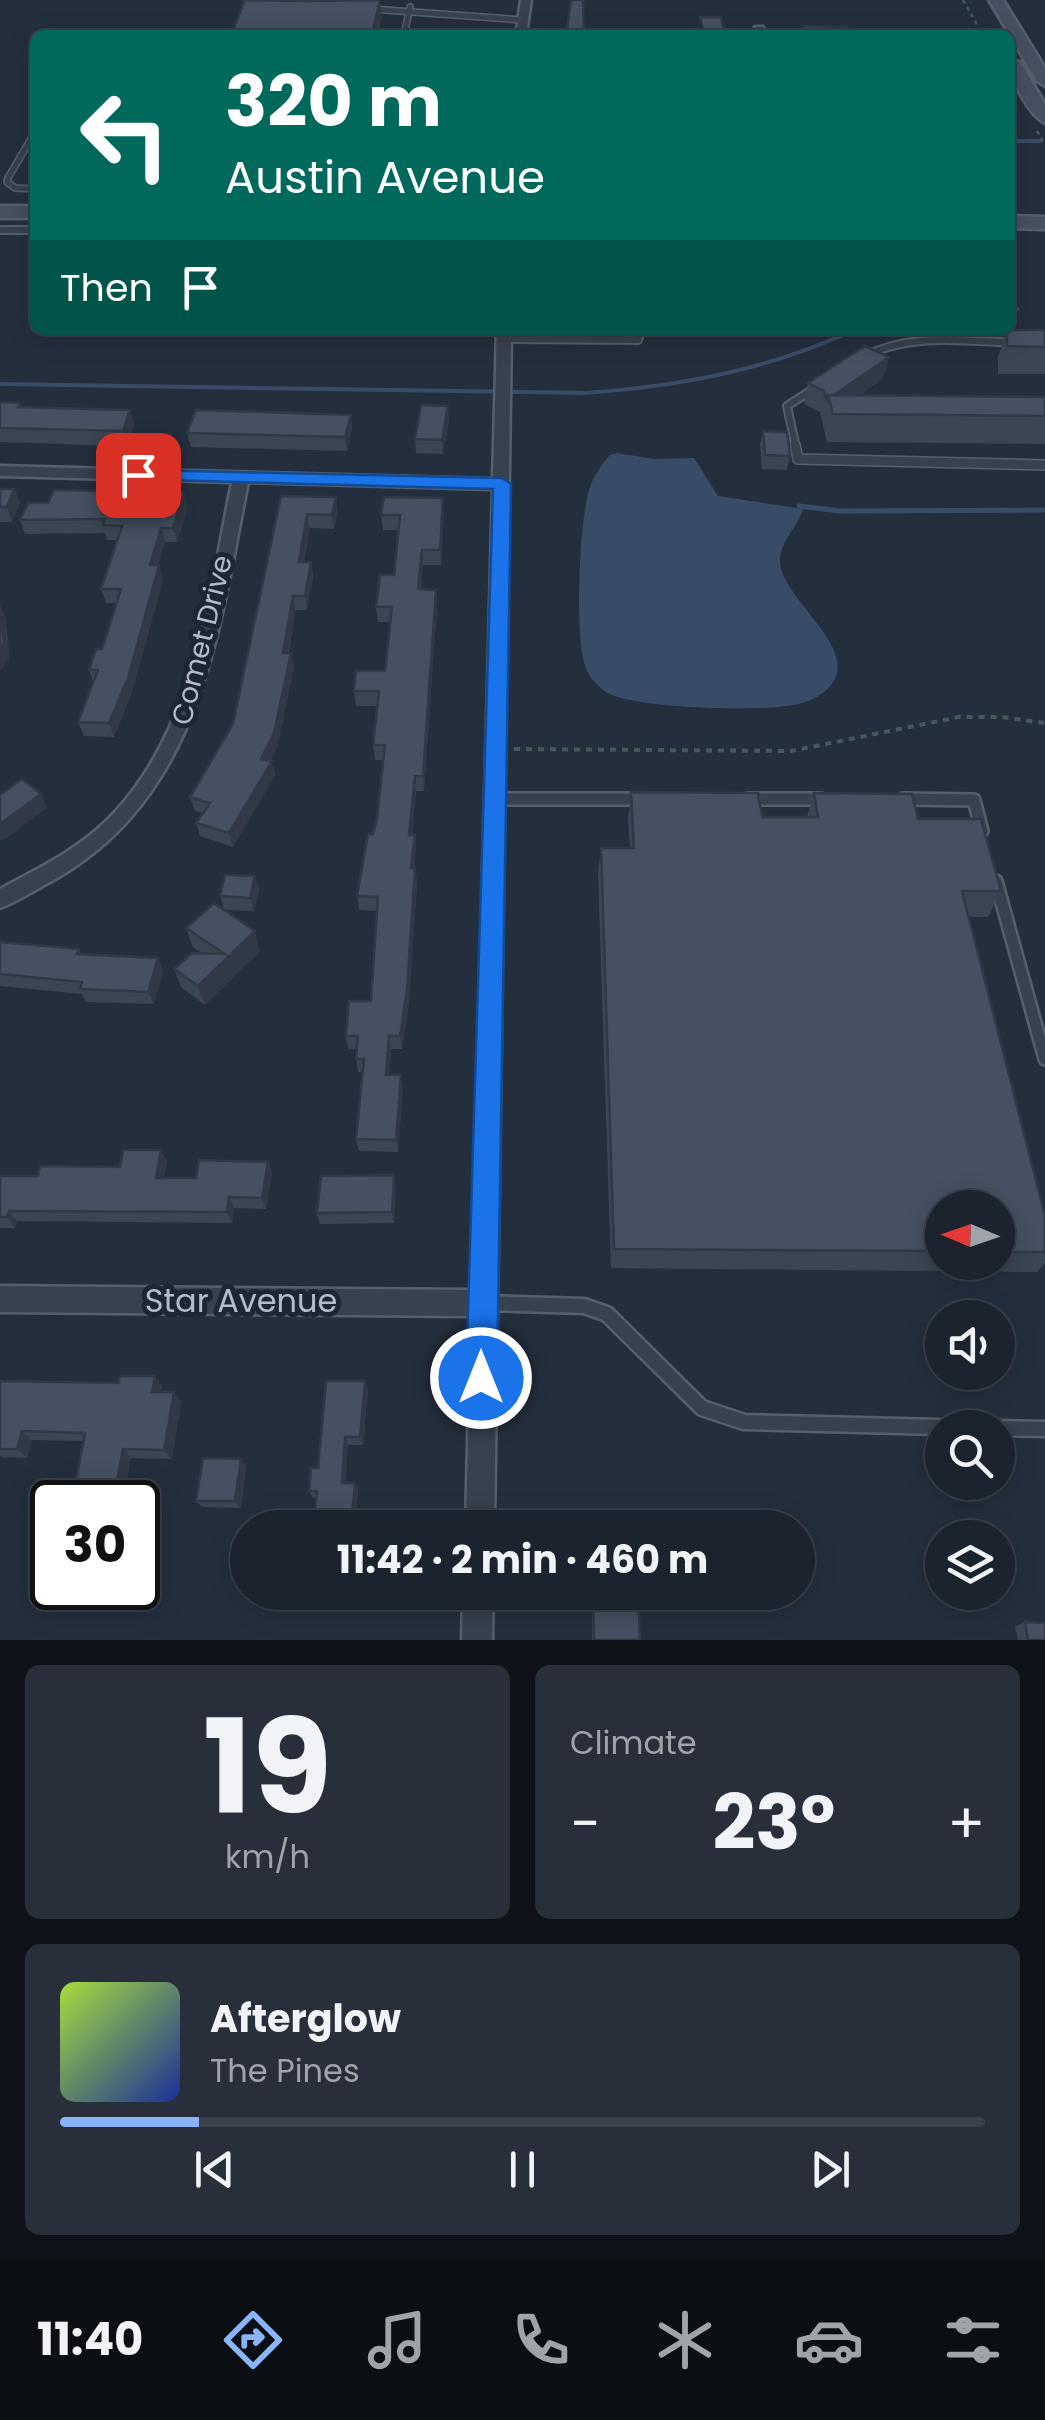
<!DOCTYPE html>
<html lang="en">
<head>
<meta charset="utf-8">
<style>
  body { margin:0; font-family:Poppins,sans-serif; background:#282f3a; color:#f1f3f6; height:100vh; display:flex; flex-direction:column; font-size:38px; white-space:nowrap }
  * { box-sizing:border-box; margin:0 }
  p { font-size:32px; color:#a0a4aa }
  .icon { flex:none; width:55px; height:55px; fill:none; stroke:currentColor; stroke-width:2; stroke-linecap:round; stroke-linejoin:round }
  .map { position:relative; height:1640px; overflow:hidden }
  .drawer { display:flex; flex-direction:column; gap:25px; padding:25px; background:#0f1319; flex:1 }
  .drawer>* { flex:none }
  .top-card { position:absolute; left:30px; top:30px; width:985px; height:305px; border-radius:15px; box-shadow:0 5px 25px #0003,0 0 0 2px #39404a; background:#00695c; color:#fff; overflow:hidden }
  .needle { width:65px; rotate:272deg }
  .fabs { position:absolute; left:925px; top:1190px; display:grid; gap:20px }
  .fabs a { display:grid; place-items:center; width:90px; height:90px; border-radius:50%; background:#1b232e; box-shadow:0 5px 25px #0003,0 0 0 2px #39404a; font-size:50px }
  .speed { position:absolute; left:30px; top:1480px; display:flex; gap:20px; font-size:50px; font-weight:700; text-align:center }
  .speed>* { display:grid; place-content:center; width:130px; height:130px; border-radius:50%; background:#1b232e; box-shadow:0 5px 25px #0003,0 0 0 2px #39404a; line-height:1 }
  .speed .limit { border:5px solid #111; border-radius:15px; background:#fff; color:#111 }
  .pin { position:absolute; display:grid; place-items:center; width:85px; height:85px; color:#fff; margin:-42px; border-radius:20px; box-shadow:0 5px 15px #0006 }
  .me { position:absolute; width:110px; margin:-55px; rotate:0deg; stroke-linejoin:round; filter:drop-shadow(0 0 8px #0008) }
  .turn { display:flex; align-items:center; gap:35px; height:210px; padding:0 30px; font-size:45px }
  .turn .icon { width:130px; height:130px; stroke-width:2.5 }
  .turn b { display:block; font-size:70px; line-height:85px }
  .then { display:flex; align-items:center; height:95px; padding:0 30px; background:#0003; gap:20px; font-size:38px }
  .big { font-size:75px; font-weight:700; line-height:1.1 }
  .drawer .widget { flex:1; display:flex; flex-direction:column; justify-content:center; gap:15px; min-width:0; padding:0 35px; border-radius:15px; background:#282f3a }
  .drawer .dial { align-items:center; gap:0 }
  .dial b { font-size:130px; line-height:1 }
  .song { display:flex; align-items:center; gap:30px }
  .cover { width:120px; height:120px; border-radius:15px; background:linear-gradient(135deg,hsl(80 70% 55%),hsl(230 70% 35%)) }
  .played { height:10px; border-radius:5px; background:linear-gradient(90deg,#8ab4f8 15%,#39404a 15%) }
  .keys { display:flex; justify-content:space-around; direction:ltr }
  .heat { display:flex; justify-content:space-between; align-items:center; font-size:55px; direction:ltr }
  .drawer .tiles { flex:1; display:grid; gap:25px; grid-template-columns:1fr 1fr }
  .widget:last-child { grid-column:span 2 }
  .trip { position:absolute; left:230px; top:1510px; width:585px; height:100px; border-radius:50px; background:#1b232e; box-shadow:0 5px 25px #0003,0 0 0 2px #39404a; font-weight:700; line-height:100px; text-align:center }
  .tabs { display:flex; height:160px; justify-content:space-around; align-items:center; background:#0b0e12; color:#a0a4aa }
  .tabs .icon { width:70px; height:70px }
  .tabs .active { color:#8ab4f8 }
  .tabs b { font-size:45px; color:#f1f3f6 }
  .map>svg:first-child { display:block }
  .water { fill:#394c67 }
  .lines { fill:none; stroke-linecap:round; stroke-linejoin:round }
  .stream-far1 { stroke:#394c67; stroke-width:4 }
  .stream { stroke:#394c67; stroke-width:5 }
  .service-far4-casing { stroke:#565f6c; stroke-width:8 }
  .service-far3-casing { stroke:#565f6c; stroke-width:10 }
  .service-far2-casing { stroke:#565f6c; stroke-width:12 }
  .service-far1-casing { stroke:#565f6c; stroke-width:16 }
  .service-casing { stroke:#565f6c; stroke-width:19 }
  .minor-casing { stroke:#565f6c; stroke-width:5 }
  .secondary-casing { stroke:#565f6c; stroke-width:5 }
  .path-far1 { stroke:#44595c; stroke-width:2.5; stroke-dasharray:4 4; stroke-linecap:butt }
  .path { stroke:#44595c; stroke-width:4; stroke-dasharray:6 6; stroke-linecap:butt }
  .service-far4 { stroke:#38414e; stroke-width:5 }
  .service-far3 { stroke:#38414e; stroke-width:6 }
  .service-far2 { stroke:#38414e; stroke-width:9 }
  .service-far1 { stroke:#38414e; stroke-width:11 }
  .service { stroke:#38414e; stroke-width:14 }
  .minor { fill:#38414e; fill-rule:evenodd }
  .secondary { fill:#465061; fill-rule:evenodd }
  .wall { fill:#3b4654; fill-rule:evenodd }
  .shaded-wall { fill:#303945 }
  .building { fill:#455162; stroke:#303945; stroke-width:2.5 }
  .route { fill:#1a73e8; stroke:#114b97; stroke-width:2.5 }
  .labels { text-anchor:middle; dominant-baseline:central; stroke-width:10; stroke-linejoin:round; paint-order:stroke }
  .street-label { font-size:28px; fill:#b4bcc9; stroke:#1d2633 }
  .near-street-label { font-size:32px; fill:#b4bcc9; stroke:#1d2633 }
</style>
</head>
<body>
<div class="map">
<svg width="1045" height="1640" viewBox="0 0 1045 1640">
  <rect width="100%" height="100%" fill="#242f3e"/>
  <path class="water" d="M617,453L654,459L694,458L718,496L803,509C798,527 779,542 780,563C783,599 857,647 833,682C827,692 813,700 802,703C770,713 633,709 606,692C596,686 586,673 584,662C575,629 579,520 590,487C594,475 602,464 610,455Z"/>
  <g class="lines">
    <path class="stream-far1" d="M1010,141H1040
      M1010,303L1017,309L1010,313
      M0,384L586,393C680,386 768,370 854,330"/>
    <path class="stream" d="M799,506L840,511L1045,510"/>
    <defs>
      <path id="service-far4" d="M363,0L362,6L371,9L523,20
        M404,35L410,7
        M8,178L35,132
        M8,178L7,182L15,188L35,189"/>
      <path id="service-far3" d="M0,230H35
        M504,339L638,340L642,330
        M863,357C912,332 964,341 1017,343
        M796,448L787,406L815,388"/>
      <path id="service-far2" d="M795,445L798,459L1045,465"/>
      <path id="service-far1" d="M495,799H641
        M748,799H821
        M903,799L974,800L982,831
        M996,881L1045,1059"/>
      <path id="service" d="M487,1303L584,1306L607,1314L702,1408L744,1422L978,1428
        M998,1428L1045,1429"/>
      <path id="minor" d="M521,0H531L526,35H516Z
        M755,27H763L766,35H756Z
        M497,330H511L494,1528H466L471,1316L0,1312V1286L472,1290L493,489L248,482C217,640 200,805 41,887C28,894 14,903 0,908V889C41,867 83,847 115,812C196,724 209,594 232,482L0,476V466L493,479Z
        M463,1592H493L492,1640H462Z"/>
      <path id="secondary" d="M989,0H1003L1045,68V86L1037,81Z
        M1010,61L1020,62L1045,104V123C1029,115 1010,80 1010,61Z
        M0,206H35V218H0Z
        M1010,216L1045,217V229L1010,228Z"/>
    </defs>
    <use href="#service-far4" class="service-far4-casing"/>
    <use href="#service-far3" class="service-far3-casing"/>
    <use href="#service-far2" class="service-far2-casing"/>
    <use href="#service-far1" class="service-far1-casing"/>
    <use href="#service" class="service-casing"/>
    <use href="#minor" class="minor-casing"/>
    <use href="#secondary" class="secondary-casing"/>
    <path class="path-far1" d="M963,0L983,35
      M1037,131L1045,145"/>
    <path class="path" d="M514,749L791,751L959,717H1002L1045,723"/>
    <use href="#service-far4" class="service-far4"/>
    <use href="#service-far3" class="service-far3"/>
    <use href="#service-far2" class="service-far2"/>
    <use href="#service-far1" class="service-far1"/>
    <use href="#service" class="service"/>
    <use href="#minor" class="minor"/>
    <use href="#secondary" class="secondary"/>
  </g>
  <path class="wall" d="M382,16L378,35H233V30Z
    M1007,330H1045V374H998V357Z
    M889,357L883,378L859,396L1045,397V444L827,442L820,412L804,404L808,383Z
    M0,402L20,403L22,407L130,410L134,424L127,446L0,442Z
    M448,406L449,420L443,454L416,453L415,439Z
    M351,415L352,429L347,451L191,447L187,433Z
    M763,431L790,456L787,470L762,469L760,445Z
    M0,489H14L20,503L12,522H0Z
    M109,491L111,499L188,507L177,542H165L158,565L163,580L132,692L114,737L84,736L78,722L93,682L89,670L102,649L116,603H106L101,589L117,540H107L105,533L25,534L20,520L48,503Z
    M281,496L338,512L334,529L310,528L304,562H311L313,577L307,610H295L289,653H291L294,667L277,747L270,761H272L275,775L233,847L200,836L196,823L202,813L195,811L190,797L233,724Z
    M444,513L441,565H423L421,589L436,590L437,605L424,791H416L412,835L416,849L414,868L417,882L409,1002L402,1049H391L389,1075L403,1088L398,1152L359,1151L356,1139L363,1072H358L356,1059L357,1049H348L346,1036L371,1001L377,911L359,910L357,896L377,818L383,760H375L373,745L377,706H356L354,691L385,671L390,622H378L376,607L394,575L399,530H383L381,515Z
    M631,792L762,817H807L814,793L918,819L1001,891L988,917H969L1045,1216V1263L1037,1272L611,1268L598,874L601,848H630L628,819ZM942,1208H998V1262H942Z
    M255,876L259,890L254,911L224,910L220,896Z
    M186,928L260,951L205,1005L182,988L174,969L202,953L193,947Z
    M0,942L79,949L81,954L158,958L163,971L154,1004L86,1002L82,994L0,986Z
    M167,1161L164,1178H196L268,1162L272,1173L266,1209L234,1208L232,1223L17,1221L15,1228H0V1176H38Z
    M396,1186L394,1223L320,1224L317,1213Z
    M155,1376L162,1386L161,1392L181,1401L172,1459L131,1458L123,1502H72L84,1441L32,1440L27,1458L2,1457L0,1456V1381L118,1383Z
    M368,1390L363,1445H348L345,1483H355L358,1490L355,1528H313L316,1498H313L309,1491L318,1468Z
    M246,1466L241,1508L202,1507L196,1501Z
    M592,1592L640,1640H592Z
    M1025,1622L1045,1640H1018L1015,1627Z"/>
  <path class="shaded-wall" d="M380,0L382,16L378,35H372Z
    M889,357L883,378L833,414L829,399Z
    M448,406L449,420L443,454L442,440Z
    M130,410L134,424L127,446L123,431Z
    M351,415L352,429L347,451L345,437Z
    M14,489L20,503L12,522L7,507Z
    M184,492L188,507L177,542L173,528Z
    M336,497L338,512L334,529L332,515Z
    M443,498L444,513L441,565L440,550Z
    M307,514L310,528L301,576L299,562Z
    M161,528L165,542L154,580L150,565Z
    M422,550L423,565L420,604L418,589Z
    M311,562L313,577L307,610L305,596Z
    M159,565L163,580L132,692L114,737L109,723Z
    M436,590L437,605L424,791L423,776Z
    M293,596L295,610L286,667L283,653Z
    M0,605L6,618L10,658L0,671Z
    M291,653L294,667L277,747L264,773L261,759Z
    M272,761L275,775L233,847L229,833Z
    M415,776L416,791L411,849L409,835Z
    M41,794L47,808L7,838L0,841V824Z
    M415,835L416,849L413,882L411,868Z
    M415,868L417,882L409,1002L402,1049L400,1036Z
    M255,876L259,890L254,911L250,898Z
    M255,931L260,951L205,1005L198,986Z
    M158,958L163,971L154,1004L148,992Z
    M389,1036L391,1049L388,1088L386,1075Z
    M401,1075L403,1088L398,1152L396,1140Z
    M161,1150L167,1161L162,1189L156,1178Z
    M268,1162L272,1173L266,1209L262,1198Z
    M394,1175L396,1186L394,1223L392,1212Z
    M229,1197L234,1208L232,1223L227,1212Z
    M9,1211L17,1221L15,1228L7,1217Z
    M155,1376L162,1386L159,1401L152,1392Z
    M365,1381L368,1390L363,1445L360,1437Z
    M174,1392L181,1401L172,1459L164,1450Z
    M22,1431L32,1440L27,1458L17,1449Z
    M345,1437L348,1445L345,1490L342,1483Z
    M123,1449L131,1458L123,1502H113Z
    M241,1459L246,1466L241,1508L235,1501Z
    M355,1483L358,1490L355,1528H351Z"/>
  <path class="building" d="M245,0L305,1L380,0L372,35H281L282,32L233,30Z
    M571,0H583L584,30H592V35H566Z
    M700,17H721L725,35H682L703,30Z
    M803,26L847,27L850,35H806Z
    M1007,330H1045V347L1007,346Z
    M865,346L889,357L834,395H828L827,401L824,391L808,383Z
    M828,395L1045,397V416L833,414Z
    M0,402L20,403L18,407L130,410L123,431L0,428Z
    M421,405L448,406L442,440L415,439Z
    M196,410L351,415L345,437L187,433Z
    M763,431L787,432L790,456L765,455Z
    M0,489H14L7,507H0Z
    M54,490L109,491L105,499L154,500L157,492H184L173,528H161L150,565H159L128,678L109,723L78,722L98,670H89L96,649H102L121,589H101L122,526L103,525L105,519L20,520L28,503H48Z
    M281,496L336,497L332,515L307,514L299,562H311L305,596H293L283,653H291L274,733L261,759L272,761L229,833L196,823L210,803L190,797L233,724Z
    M384,497L443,498L440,550H422L418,589L436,590L423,776H415L409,835H415L411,868H415L407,989L400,1036H389L386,1075H401L396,1140L356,1139L364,1059H356L358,1036H346L349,1001H371L378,897L357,896L368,834H373L377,818L385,745H373L379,691H354L356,671H385L392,607H376L380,575H394L400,515H381Z
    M0,608L4,643L0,649Z
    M22,779L41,794L0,824V795Z
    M631,792L758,793L762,817H818L814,793L912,794L918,819H981L1001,891H962L1045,1216V1252H998V1208H942V1251L614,1249L601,848H634Z
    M225,875L255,876L250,898L220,896Z
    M214,903L255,931L198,986L174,969L192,953L225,954L186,928Z
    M0,942L79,949L77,954L158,958L148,992L80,989L82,982L0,974Z
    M123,1150H161L156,1178H196L199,1160L268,1162L262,1198L229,1197L227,1212L9,1211L7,1217H0V1176H38L40,1166L120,1167Z
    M394,1175L392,1212L317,1213L321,1176Z
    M120,1376H155L152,1392H174L164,1450L123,1449L113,1502H72L85,1433L22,1431L17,1449H0V1381L118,1383Z
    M326,1381H365L360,1437H345L342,1483H355L351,1528H313L317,1491H309L311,1468H318Z
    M203,1458L241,1459L235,1501H196Z
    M593,1592H638L640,1640H594Z
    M1025,1622L1045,1623V1640H1028Z"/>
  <path class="route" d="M138,470L502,478L511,484L497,1378L492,1389L481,1393L470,1389L466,1378L493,489L131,479L129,475Z"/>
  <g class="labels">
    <g class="street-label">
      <text transform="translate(202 640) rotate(-76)">Comet Drive</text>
    </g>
    <g class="near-street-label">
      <text x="241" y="1300">Star Avenue</text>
    </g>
  </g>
</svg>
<div class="fabs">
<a><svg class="needle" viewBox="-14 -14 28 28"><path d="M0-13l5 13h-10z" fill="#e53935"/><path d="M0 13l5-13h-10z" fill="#a0a4aa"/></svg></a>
<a><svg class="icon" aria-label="sound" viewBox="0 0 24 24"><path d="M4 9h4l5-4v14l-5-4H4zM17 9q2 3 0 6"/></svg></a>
<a><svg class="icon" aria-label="search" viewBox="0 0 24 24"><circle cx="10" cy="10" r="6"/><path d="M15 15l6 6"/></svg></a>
<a><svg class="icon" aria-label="layers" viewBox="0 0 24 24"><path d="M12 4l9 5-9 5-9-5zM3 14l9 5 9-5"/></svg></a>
</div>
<div class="speed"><div class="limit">30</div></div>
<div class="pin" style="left:138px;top:475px;background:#d93025"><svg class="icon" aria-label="arrive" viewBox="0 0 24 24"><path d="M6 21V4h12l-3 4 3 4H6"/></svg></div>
<svg class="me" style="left:481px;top:1378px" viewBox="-20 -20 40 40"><circle r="17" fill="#1a73e8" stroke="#fff" stroke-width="3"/><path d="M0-11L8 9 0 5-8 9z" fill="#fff"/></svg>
<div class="trip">11:42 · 2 min · 460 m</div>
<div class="top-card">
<div class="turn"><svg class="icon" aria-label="left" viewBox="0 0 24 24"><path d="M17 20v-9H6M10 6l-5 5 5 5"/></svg><div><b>320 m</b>Austin Avenue</div></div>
<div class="then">Then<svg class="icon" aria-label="arrive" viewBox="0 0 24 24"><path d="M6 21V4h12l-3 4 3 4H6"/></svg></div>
</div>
</div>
<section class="drawer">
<div class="tiles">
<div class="widget dial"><b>19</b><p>km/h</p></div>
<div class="widget"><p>Climate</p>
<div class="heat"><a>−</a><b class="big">23°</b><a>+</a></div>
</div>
<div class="widget">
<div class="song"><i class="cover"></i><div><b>Afterglow</b><p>The Pines</p></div></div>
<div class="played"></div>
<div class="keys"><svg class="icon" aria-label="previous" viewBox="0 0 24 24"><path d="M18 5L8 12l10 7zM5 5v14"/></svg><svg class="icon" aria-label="pause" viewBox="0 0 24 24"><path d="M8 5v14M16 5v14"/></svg><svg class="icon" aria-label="next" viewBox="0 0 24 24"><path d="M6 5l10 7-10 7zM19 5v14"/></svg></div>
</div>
</div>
</section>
<nav class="tabs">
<b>11:40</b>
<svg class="icon active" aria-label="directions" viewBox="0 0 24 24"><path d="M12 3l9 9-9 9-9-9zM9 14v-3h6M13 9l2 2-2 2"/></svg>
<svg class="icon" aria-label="music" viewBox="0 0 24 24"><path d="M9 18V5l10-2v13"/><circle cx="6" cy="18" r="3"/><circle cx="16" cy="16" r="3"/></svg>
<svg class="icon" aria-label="phone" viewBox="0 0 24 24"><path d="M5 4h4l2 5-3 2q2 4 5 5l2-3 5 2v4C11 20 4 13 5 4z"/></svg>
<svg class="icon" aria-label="climate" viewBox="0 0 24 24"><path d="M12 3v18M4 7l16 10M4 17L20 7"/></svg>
<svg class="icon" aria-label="car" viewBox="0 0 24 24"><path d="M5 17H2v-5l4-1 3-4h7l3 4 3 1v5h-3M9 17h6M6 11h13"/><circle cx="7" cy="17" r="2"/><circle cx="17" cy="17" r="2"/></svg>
<svg class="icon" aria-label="filters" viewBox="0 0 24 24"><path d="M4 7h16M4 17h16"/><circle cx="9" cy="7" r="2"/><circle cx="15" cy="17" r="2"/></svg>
</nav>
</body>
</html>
